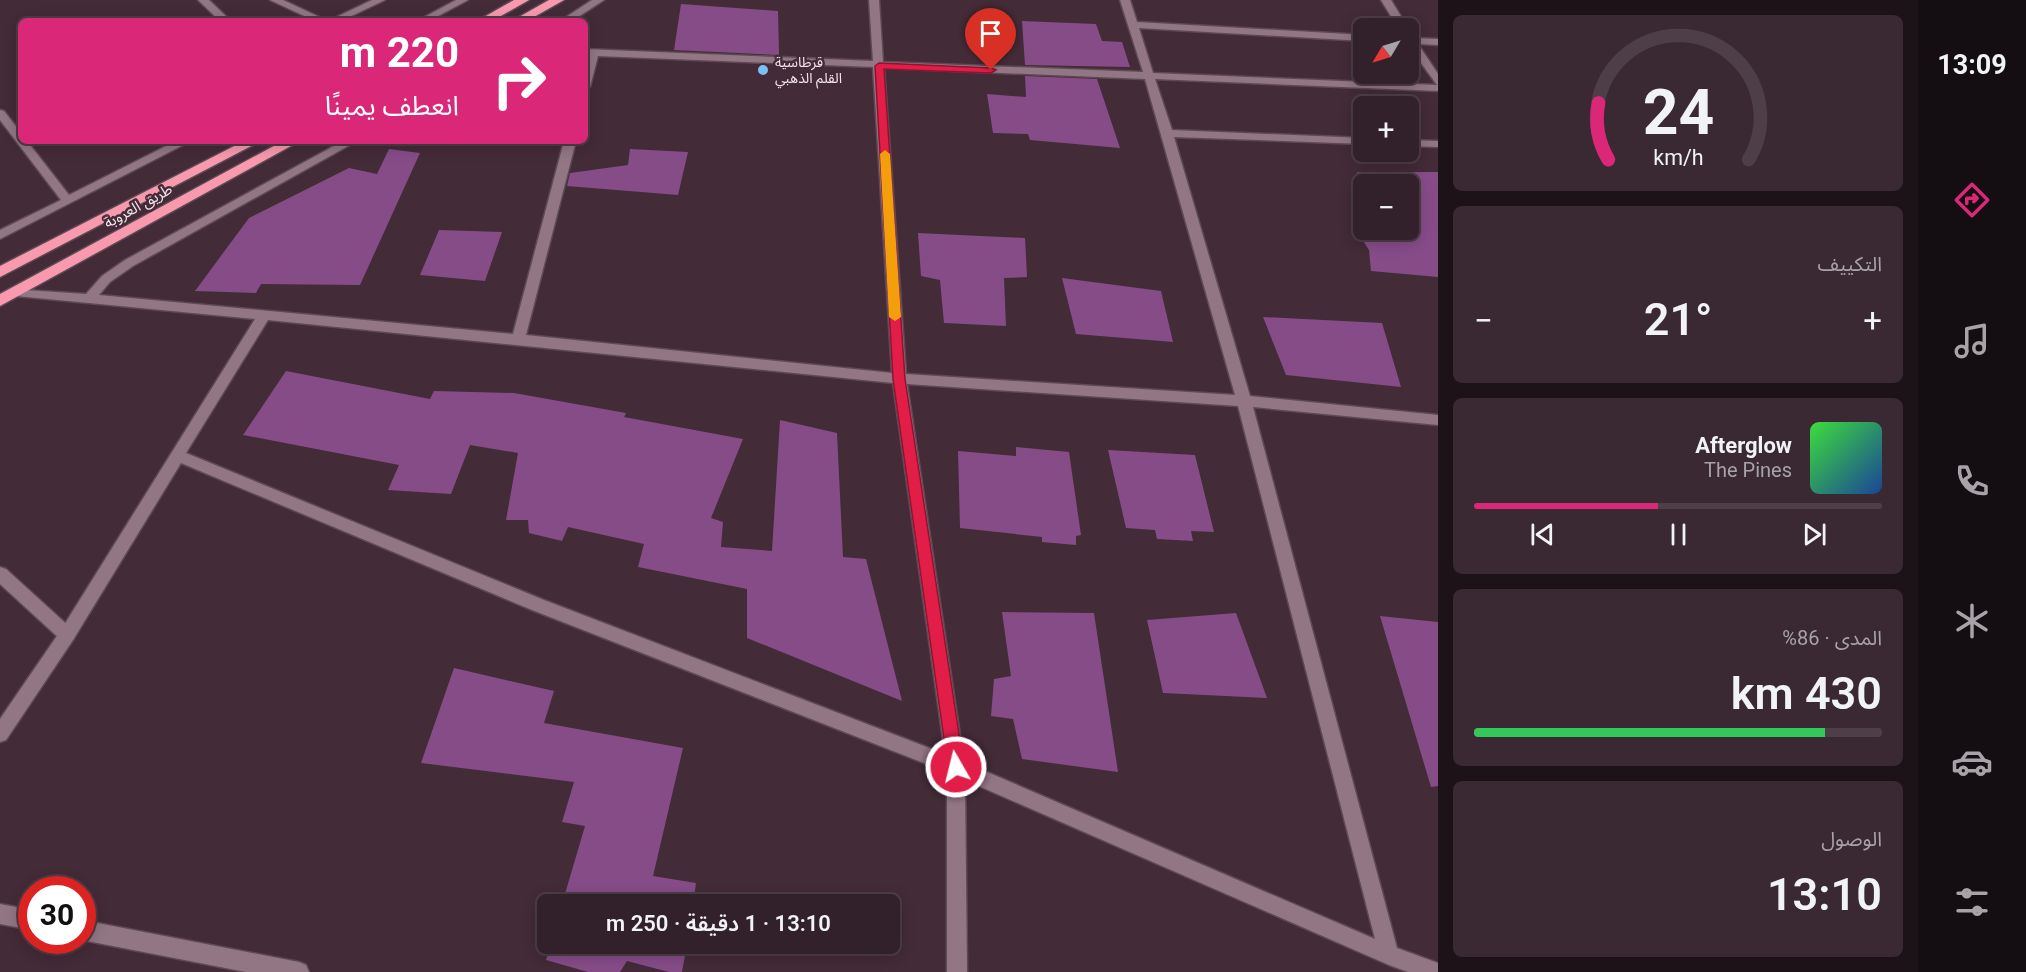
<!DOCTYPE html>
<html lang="ar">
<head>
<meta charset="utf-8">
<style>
  body { margin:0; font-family:Roboto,"Noto Sans Arabic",sans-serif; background:#3a2832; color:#f1f3f6; direction:rtl; height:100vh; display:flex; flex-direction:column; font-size:22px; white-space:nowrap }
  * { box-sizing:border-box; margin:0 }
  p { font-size:20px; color:#a8a3a8 }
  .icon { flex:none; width:33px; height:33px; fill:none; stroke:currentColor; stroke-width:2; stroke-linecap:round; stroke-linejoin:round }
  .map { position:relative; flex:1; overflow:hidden; direction:ltr }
  .drawer { display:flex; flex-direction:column; gap:15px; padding:15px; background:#1c1217; width:480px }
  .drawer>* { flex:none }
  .hud { position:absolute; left:18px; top:18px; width:570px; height:126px; border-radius:9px; box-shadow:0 3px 15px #0003,0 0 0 2px #4d3e47; direction:rtl; background:#db2777; color:#fff; overflow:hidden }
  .needle { width:39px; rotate:232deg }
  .fabs { position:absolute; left:1353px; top:18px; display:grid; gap:12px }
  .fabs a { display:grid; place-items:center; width:66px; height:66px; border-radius:9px; background:#32202a; box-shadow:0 3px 15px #0003,0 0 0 2px #4d3e47; font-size:30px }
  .speed { position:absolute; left:18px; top:876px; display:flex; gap:12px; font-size:30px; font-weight:700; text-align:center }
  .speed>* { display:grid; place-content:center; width:78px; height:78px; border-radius:50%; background:#32202a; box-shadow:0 3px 15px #0003,0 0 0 2px #4d3e47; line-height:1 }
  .speed .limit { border:9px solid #d22; background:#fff; color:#111 }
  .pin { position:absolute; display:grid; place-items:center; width:51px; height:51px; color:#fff; margin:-62px -26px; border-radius:50% 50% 50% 0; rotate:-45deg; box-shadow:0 0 6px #0007 }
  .pin .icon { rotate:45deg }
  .me { position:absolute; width:66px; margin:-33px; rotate:352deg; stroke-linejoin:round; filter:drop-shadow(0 0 4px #0008) }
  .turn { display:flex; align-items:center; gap:21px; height:126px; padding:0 30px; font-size:27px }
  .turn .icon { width:78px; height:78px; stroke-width:2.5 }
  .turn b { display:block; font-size:42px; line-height:51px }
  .big { font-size:45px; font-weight:600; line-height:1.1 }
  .drawer .card { flex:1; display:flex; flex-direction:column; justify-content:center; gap:9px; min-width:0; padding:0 21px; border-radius:9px; background:#3a2832 }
  .drawer .dial { align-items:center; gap:0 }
  .dial svg { height:156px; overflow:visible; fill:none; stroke:#4d3e47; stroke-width:7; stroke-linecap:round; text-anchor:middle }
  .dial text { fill:#f1f3f6; stroke:none }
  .song { display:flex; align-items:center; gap:18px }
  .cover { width:72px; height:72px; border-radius:9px; background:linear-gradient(135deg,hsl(120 70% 55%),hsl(220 70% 35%)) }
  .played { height:6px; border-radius:3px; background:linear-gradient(90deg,#db2777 45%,#4d3e47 45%) }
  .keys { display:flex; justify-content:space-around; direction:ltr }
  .heat { display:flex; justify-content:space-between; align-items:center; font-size:33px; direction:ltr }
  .charge { height:9px; border-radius:4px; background:linear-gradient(90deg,#34c759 86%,#4d3e47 0) }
  .trip { position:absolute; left:537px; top:894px; width:363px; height:60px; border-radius:9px; background:#32202a; box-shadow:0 3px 15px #0003,0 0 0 2px #4d3e47; font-weight:600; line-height:60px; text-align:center; direction:rtl }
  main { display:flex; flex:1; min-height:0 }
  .dock { display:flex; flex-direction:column; width:108px; justify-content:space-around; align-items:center; background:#140d11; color:#a8a3a8 }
  .dock .icon { width:42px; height:42px }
  .dock .current { color:#db2777 }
  .dock b { font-size:27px; color:#f1f3f6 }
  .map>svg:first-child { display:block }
  .building { fill:#864c88 }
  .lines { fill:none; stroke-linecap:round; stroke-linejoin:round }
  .lane-casing { stroke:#5d4954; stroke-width:3 }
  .street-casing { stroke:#5d4954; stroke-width:3 }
  .highway-casing { stroke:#5d4954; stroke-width:3 }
  .lane { fill:#927684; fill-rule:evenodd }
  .street { fill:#927684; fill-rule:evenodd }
  .highway { fill:#f899ae; fill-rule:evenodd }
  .route { fill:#e11d48; stroke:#92132f; stroke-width:1.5 }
  .slow { fill:#f59e0b }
  .poi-dot { fill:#7bbef8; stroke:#432b38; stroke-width:2 }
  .labels { text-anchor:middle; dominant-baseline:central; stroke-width:5; stroke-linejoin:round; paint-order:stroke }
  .far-poi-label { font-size:14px; fill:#f3e3eb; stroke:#432b38; text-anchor:start }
  .street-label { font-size:15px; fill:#f3e3eb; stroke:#432b38 }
</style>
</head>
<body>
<main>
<nav class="dock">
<b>13:09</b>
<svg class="icon current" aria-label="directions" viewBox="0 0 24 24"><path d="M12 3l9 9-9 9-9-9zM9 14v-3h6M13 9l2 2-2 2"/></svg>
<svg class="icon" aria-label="music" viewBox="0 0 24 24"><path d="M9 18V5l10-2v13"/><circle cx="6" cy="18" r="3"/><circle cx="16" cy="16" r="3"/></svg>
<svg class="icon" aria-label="phone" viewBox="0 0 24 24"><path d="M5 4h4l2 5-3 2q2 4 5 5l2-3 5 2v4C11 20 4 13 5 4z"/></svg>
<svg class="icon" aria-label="climate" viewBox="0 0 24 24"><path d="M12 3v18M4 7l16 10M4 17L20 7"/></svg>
<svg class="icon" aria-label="car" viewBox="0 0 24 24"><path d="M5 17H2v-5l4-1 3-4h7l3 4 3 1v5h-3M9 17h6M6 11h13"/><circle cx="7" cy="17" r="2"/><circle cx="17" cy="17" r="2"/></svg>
<svg class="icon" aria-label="filters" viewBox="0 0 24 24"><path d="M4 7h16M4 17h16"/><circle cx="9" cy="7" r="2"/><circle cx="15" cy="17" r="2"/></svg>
</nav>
<section class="drawer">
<div class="card dial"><svg viewBox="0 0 100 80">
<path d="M14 69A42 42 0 1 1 86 69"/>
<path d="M14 69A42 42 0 0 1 9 40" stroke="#db2777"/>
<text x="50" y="56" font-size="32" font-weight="700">24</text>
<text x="50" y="72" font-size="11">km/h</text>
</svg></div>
<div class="card"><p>التكييف</p>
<div class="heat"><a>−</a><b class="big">21°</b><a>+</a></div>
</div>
<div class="card">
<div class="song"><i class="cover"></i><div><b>Afterglow</b><p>The Pines</p></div></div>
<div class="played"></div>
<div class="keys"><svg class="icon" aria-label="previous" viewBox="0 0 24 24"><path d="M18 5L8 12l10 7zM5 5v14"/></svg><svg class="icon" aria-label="pause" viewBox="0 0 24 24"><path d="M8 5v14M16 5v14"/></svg><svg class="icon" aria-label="next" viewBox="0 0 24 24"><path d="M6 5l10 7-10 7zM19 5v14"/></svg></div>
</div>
<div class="card"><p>المدى · 86%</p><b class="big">430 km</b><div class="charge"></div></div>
<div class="card"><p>الوصول</p><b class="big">13:10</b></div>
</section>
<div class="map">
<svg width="1438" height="972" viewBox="0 0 1438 972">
  <rect width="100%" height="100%" fill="#432b38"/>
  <path class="building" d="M681,4L778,11L779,55L674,50Z
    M1022,21L1096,24L1102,41L1122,42L1130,67L1025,65Z
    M1025,76L1097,79L1120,148L1030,140L1028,134L993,133L987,94L1026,97Z
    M389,149L420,153L360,285L261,284L256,293L195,291L249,218L349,168L377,174Z
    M630,149L688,152L678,195L567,186L570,173L628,165Z
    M1357,172H1438V277L1371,271L1369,250L1356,230H1408V184H1364V213Z
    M439,230L502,232L485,281L420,275Z
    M918,233L1025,238L1027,277L1004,278L1006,326L944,323L940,280L921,276Z
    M1062,278L1161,291L1173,342L1076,334Z
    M1263,317L1382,323L1401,387L1286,375Z
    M286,371L430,399L434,391L514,393L626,413L624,417L743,439L711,518L723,522L721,547L772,551L780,420L837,433L843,557L866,559L902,701L747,638V589L638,567L644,544L568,527L562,541L529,533L528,520H506L518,453L470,445L451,494L388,490L399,465L243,435Z
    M1016,447L1069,452L1081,535L1076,536V545L1042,542V537L960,528L958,451L1016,456Z
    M1108,450L1195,455L1214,532L1191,531L1193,541L1157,539L1155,530L1126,528Z
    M1002,612L1094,613L1118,772L1022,759L1013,719L991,716L994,679L1011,676Z
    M1236,613L1267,698L1163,693L1147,620Z
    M1380,616L1438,622V786L1431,787Z
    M454,668L554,691L544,723L683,748L653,876L696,883L693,904H562L585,826L562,822L574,782L421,763Z
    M551,944H687L682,972H669L627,961L620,972H588L546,960Z"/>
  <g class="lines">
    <defs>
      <path id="lane" d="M270,0H283L328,21H315Z
        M372,0H385L341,21H328Z
        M0,567L6,569L73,630L75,635L73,640L67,642L61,640L0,584Z"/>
      <path id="street" d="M198,0H209L231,21H220Z
        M456,0H468L429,21H417Z
        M592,0H604L572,21H560Z
        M869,0H879L883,62L1143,72L1120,0H1130L1137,22L1364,35V41L1139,28L1153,73L1437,85L1408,45V34L1414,38L1438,39V45L1418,44L1438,74V91L1155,79L1172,130L1364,138V144L1174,137L1250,396L1438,415V425L1253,407L1397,948L1438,963V972H1408L1389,965L965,780L967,972H947V772L532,610L181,463L73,640L6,740L0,742V719L61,630L255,319L16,296L10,292L11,289L86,294L102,276L125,260L343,141H357L133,266L110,282L99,295L513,334L564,141H576L526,335L892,373L873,67L598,56L590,87L585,90V68L588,55H585V49L873,61ZM884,68L1145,79L1235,395L906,374ZM268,320L893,383L945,754L544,600L186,453ZM907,384L1238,406L1375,939L964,762Z
        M1381,0H1391L1408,28H1398Z
        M0,110L4,111L21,133V141H27L69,195L176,141H191L0,239V230L61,200L0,120Z
        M1408,140L1438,141V147L1408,146Z
        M0,904L32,910V930L0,924Z
        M82,920L299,962L306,965L309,972H246L82,940Z"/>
      <path id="highway" d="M514,0H529L492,21H477Z
        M549,0H564L527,21H512Z
        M244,141H261L0,277V266Z
        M283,141H300L0,306V294Z"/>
    </defs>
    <use href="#lane" class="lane-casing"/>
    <use href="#street" class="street-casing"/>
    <use href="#highway" class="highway-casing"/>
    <use href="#lane" class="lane"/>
    <use href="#street" class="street"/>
    <use href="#highway" class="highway"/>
  </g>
  <path class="route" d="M879,63L991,68L996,70L991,73L884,69L905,379L964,767L962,772L956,775L950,772L948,767L893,379L875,66Z"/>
  <path class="slow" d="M885,150L890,154L901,317L895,321L889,317L880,154Z"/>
  <circle class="poi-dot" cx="763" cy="70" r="6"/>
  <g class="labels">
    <g class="far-poi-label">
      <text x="775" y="62">قرطاسية<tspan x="775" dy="16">القلم الذهبي</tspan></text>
    </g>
    <g class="street-label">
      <text transform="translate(138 206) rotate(-29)">طريق العروبة</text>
    </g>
  </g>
</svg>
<div class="fabs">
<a><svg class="needle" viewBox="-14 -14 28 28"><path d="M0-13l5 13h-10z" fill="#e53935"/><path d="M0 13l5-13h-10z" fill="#a8a3a8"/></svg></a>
<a>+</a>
<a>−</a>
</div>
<div class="speed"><div class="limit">30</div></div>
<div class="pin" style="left:991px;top:70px;background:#d93025"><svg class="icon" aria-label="arrive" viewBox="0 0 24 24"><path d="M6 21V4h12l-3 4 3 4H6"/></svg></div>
<svg class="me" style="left:956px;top:767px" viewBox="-20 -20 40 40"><circle r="17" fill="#e11d48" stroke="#fff" stroke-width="3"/><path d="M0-11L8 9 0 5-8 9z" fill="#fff"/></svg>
<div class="trip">13:10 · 1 دقيقة · 250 m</div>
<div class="hud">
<div class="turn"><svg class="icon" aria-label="right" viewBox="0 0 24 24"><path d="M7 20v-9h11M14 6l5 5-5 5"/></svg><div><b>220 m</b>انعطف يمينًا</div></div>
</div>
</div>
</main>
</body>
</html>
